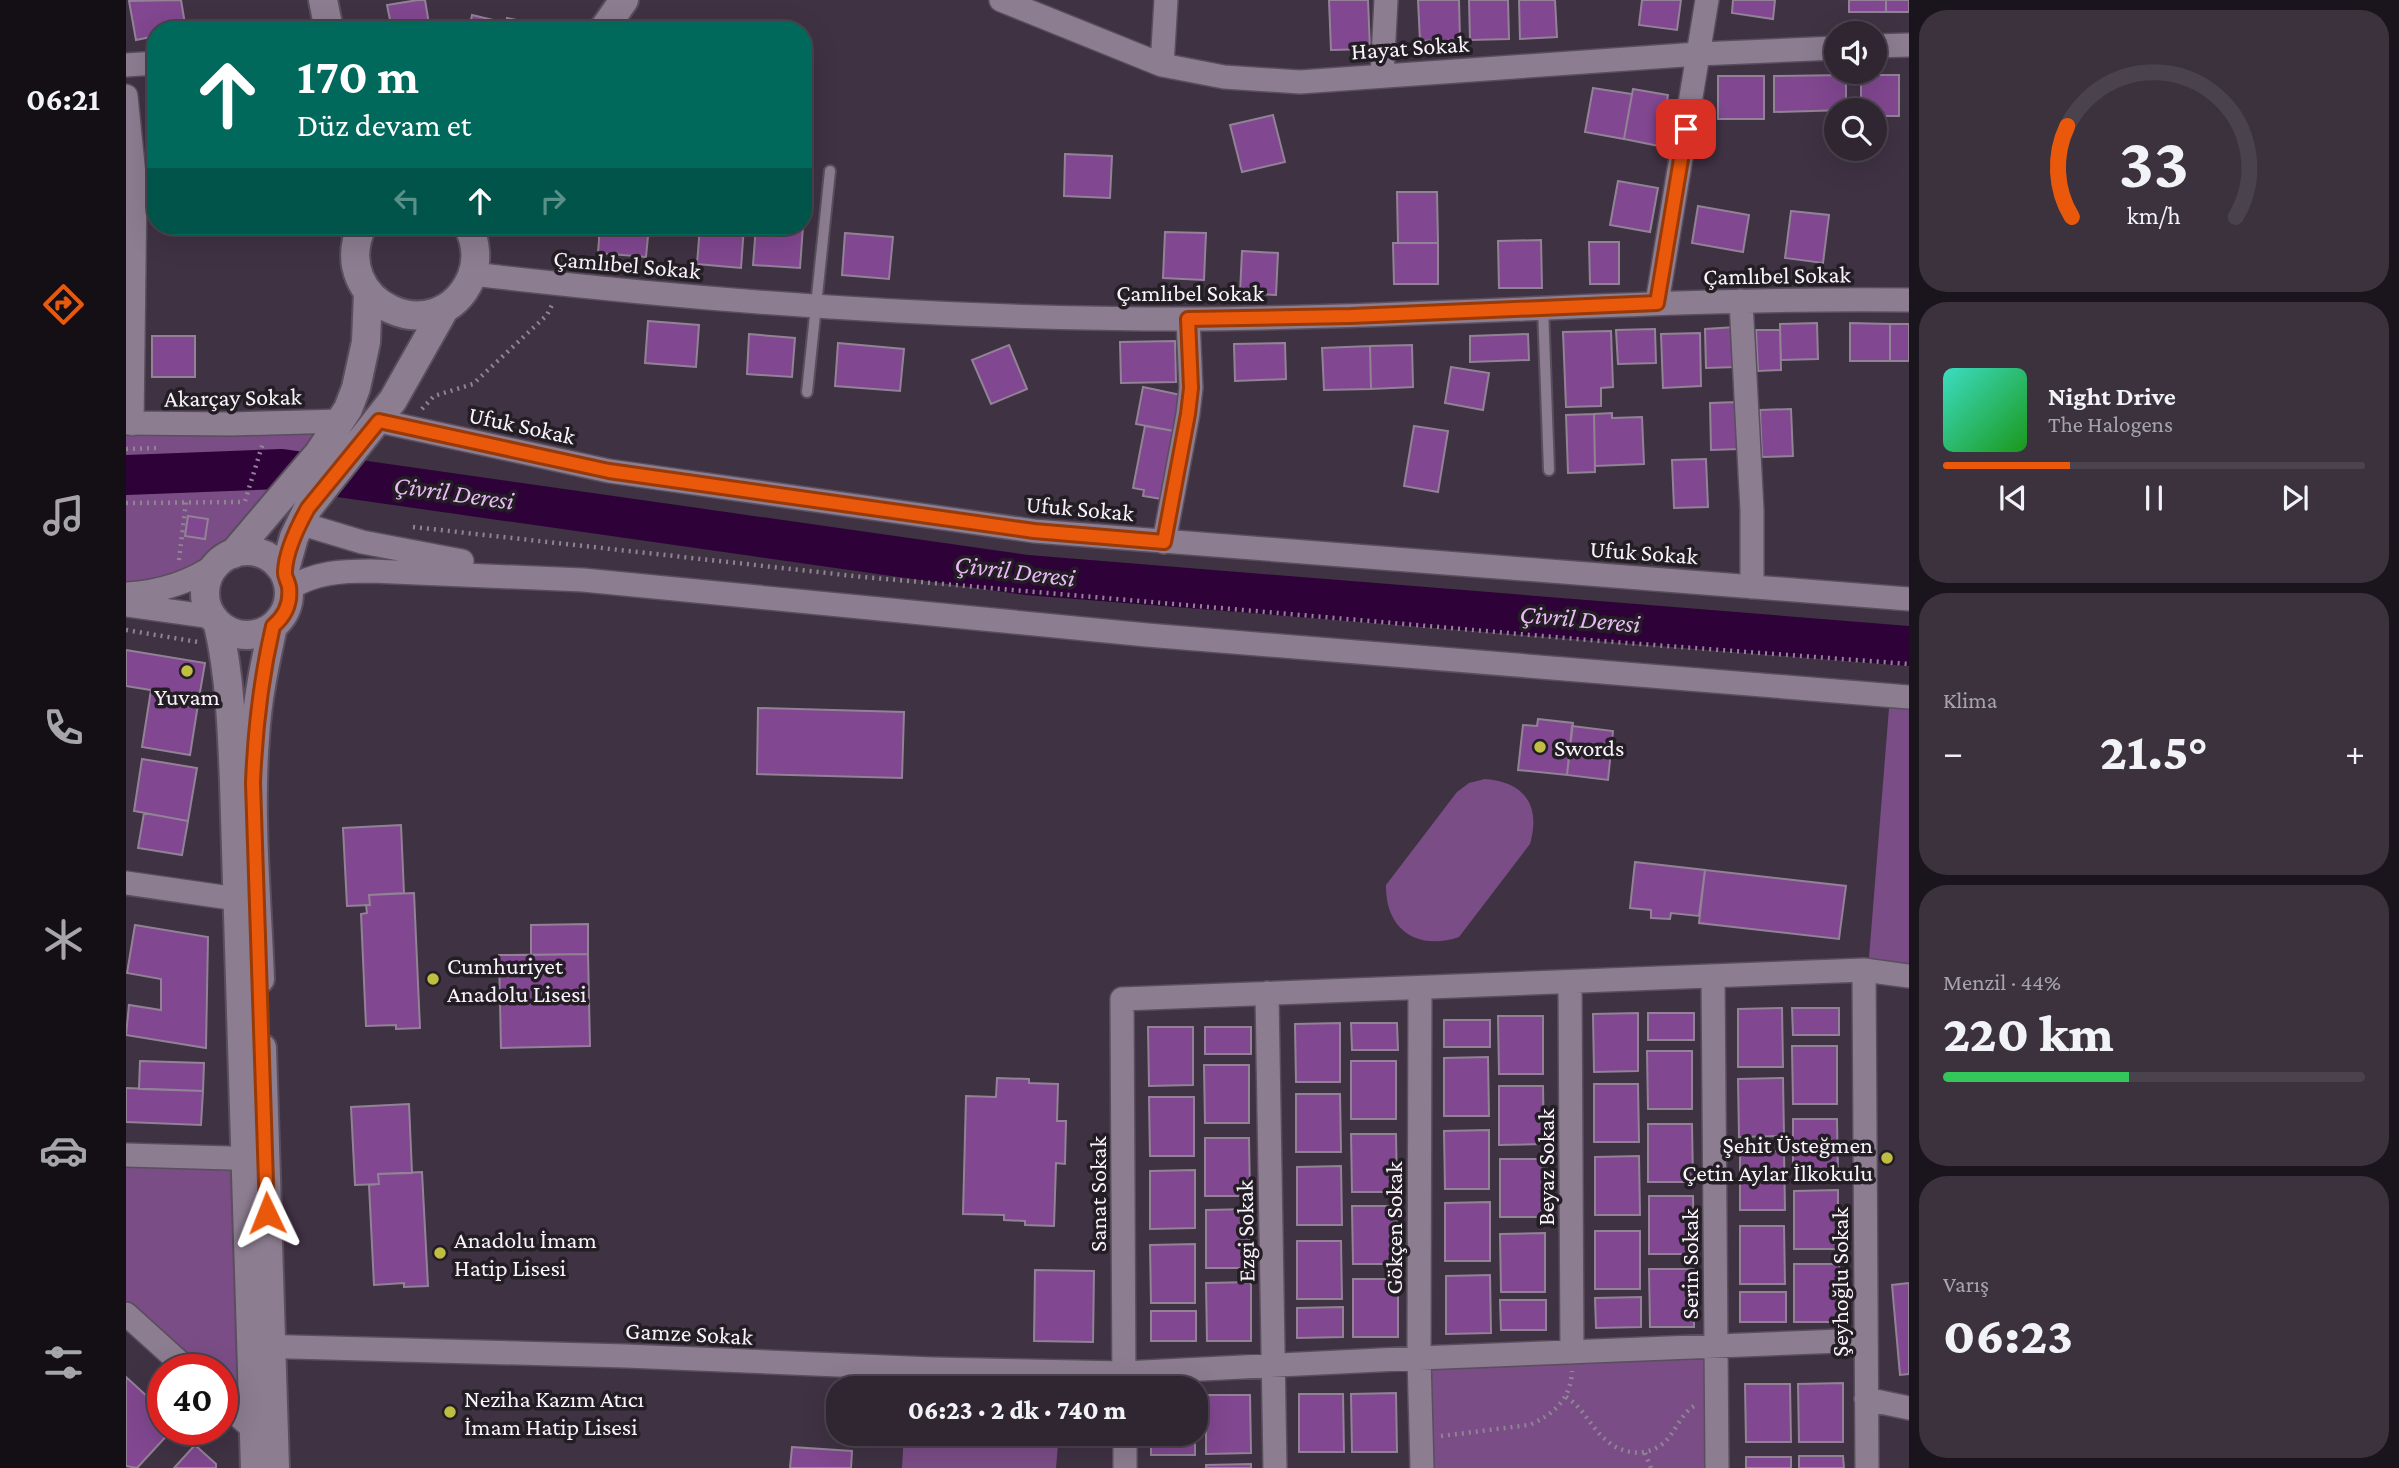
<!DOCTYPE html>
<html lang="tr">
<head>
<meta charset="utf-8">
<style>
  body { margin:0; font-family:"Crimson Pro",serif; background:#3b323e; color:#f1f3f6; height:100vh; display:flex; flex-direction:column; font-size:26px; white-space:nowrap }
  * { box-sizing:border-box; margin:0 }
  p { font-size:23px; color:#a7a5ac }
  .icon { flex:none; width:38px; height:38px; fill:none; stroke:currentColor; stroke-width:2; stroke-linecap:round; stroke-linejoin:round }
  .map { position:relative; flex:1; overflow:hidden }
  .details { display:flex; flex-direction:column; gap:10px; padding:10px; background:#1a151c; width:490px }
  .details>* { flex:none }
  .top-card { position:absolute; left:21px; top:21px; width:665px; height:214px; border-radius:28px; box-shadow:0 7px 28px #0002,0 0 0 2px #4a434d; background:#00695c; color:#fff; overflow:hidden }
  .buttons { position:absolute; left:1698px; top:21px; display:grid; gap:14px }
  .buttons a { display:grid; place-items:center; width:63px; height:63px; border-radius:50%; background:#2f2632; box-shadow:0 7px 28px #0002,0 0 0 2px #4a434d; font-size:35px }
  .speed { position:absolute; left:21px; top:1354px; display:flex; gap:14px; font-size:35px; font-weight:700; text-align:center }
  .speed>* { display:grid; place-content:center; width:91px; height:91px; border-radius:50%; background:#2f2632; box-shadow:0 7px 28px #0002,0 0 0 2px #4a434d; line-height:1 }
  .speed .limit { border:10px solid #d22; background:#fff; color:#111 }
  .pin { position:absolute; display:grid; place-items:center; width:60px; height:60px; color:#fff; margin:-30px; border-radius:14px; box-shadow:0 4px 10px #0006 }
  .me { position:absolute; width:77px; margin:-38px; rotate:358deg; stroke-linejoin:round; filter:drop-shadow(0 0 5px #0008) }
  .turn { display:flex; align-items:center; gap:24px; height:147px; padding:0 35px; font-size:32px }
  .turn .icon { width:91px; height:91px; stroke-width:2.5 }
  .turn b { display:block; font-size:49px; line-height:60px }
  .lanes { display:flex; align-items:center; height:66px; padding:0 35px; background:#0003; justify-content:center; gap:35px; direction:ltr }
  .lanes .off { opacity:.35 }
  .big { font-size:52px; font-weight:800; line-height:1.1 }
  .details .tile { flex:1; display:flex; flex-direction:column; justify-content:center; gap:10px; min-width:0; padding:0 24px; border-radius:28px; background:#3b323e }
  .details .dial { align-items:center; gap:0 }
  .dial svg { height:182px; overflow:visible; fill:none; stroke:#4a434d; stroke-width:7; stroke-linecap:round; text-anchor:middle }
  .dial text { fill:#f1f3f6; stroke:none }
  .song { display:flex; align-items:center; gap:21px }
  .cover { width:84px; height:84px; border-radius:10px; background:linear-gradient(135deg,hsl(170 70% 55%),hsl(120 70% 35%)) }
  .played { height:7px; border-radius:4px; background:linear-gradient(90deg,#ea580c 30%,#4a434d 30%) }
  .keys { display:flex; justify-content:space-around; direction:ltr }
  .heat { display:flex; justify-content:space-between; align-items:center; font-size:38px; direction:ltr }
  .charge { height:10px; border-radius:5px; background:linear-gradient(90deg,#34c759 44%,#4a434d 0) }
  .trip { position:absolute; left:700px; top:1376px; width:382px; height:70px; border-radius:28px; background:#2f2632; box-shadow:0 7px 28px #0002,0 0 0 2px #4a434d; font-weight:800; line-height:70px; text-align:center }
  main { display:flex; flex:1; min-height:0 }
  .menu { display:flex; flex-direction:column; width:126px; justify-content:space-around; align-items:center; background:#130f14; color:#a7a5ac }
  .menu .icon { width:49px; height:49px }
  .menu .active { color:#ea580c }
  .menu b { font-size:32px; color:#f1f3f6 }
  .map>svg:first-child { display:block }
  .green { fill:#7a4d86 }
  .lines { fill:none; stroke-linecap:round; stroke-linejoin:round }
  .river { stroke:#2e0238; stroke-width:40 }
  .building { fill:#814790; stroke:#928296; stroke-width:2 }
  .service-casing { stroke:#594e5c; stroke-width:14 }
  .minor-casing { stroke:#594e5c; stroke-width:26 }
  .tertiary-casing { stroke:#594e5c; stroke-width:32 }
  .path { stroke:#8f8492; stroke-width:4.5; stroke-dasharray:2 5; stroke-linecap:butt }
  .service { stroke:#8c7d90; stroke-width:10 }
  .minor { stroke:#8c7d90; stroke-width:23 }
  .tertiary { stroke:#8c7d90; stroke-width:28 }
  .route-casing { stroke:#983908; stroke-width:18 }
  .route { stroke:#ea580c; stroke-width:12 }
  .poi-dot { fill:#bfbe42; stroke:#231d24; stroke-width:2.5 }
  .labels { text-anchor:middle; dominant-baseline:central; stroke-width:7; stroke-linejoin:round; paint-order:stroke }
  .street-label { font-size:24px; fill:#faf2fc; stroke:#231d24 }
  .poi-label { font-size:24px; fill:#faf2fc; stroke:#231d24; text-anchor:start }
  .water-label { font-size:26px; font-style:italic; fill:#e9baf5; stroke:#231d24 }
</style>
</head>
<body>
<main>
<nav class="menu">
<b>06:21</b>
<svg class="icon active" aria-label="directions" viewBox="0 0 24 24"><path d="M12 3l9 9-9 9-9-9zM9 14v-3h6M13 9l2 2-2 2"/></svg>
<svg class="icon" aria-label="music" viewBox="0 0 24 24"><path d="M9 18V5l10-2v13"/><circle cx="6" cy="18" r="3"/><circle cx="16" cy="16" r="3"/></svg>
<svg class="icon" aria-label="phone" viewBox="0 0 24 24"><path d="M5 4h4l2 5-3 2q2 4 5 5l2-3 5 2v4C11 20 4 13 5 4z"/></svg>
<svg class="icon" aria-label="climate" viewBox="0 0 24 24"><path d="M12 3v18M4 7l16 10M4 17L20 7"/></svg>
<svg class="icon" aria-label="car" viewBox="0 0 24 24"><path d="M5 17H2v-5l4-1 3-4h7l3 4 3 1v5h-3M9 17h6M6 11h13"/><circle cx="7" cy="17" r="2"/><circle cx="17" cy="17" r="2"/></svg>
<svg class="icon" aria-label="filters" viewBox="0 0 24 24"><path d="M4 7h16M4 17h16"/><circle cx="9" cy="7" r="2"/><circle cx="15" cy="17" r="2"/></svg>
</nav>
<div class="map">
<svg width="1783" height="1468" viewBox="0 0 1783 1468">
  <rect width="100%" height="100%" fill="#3f3243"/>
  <path class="green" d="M216,421L107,554L0,594V423Z
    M1764,696L1783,697V976L1742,970Z
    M1359,779C1399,782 1415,806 1404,844L1333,937C1292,951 1259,930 1260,885L1331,792L1343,783Z
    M0,1155L119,1159L128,1430L96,1401V1370H62L0,1314Z
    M1590,1346L1591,1468H1296L1293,1358Z
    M778,1433H933L930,1468H776Z"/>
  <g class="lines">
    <path class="river" d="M0,475L156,469L901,575L1783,646"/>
  </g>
  <path class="building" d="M55,0L60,30H30V36L10,40L3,1Z
    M292,0H299L304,30H266L261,5Z
    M1203,0H1242L1244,49L1205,50Z
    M1292,0H1333L1334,40L1294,41Z
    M1343,0H1382L1383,39L1344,40Z
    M1393,0H1429L1431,37L1394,39Z
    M1516,0H1555L1551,30L1513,25Z
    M1607,0H1649L1647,19L1606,13Z
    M1723,0H1760V12H1723Z
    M1760,0H1783V12H1760Z
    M346,15L380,23L379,30H343Z
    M381,18L416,25L415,30H379Z
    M1720,75V110L1648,112V76Z
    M1735,75H1773V116H1748V110H1735Z
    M1592,76H1638V119H1592Z
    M1467,88L1506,94L1498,139L1459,132Z
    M1507,89L1542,95L1533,146L1498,139Z
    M1147,115L1159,162L1116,172L1104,125Z
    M939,154L986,156L984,198L938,196Z
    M1492,181L1532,188L1524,232L1484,225Z
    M677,184H684L683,204H677Z
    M1271,192H1311L1312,243H1272Z
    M1572,206L1623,215L1617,252L1566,243Z
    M1665,211L1703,215L1697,263L1659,258Z
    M474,226H523L520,257L472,253Z
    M574,226H618L615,268L571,264Z
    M630,226H677L674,268L627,265Z
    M1039,232L1080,233L1078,280L1037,278Z
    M719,233L767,237L763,279L716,275Z
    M1415,240L1416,288H1373L1372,241Z
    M1463,242H1493V284H1464Z
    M1267,243H1312V284H1268Z
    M1116,251L1152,253L1150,295L1114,293Z
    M522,321L573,325L570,367L519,363Z
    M1691,323L1692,359L1655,360L1654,324Z
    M1724,323L1764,324V361H1724Z
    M1764,324H1783V361H1764Z
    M1609,327L1610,367L1580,368L1579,329Z
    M1529,329L1530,363L1492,364L1490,330Z
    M1630,330H1654L1655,370L1632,371Z
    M1485,331L1487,387L1475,388V406L1440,407L1437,332Z
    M1574,333L1575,386L1537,388L1535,334Z
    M623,334L669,338L666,377L621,374Z
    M1402,334L1403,360L1344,362V336Z
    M26,336H69V377H26Z
    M1049,341L1050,382L995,383L994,342Z
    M712,343L778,349L774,391L709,386Z
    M1159,343L1160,379L1109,381L1108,344Z
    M883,345L901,389L865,404L846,360Z
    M1286,345L1287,387L1245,389L1244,346Z
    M1244,346L1245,389L1198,390L1196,348Z
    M1325,367L1363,373L1357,410L1319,403Z
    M1017,387L1055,395L1048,431L1010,424Z
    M1612,402L1614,449L1585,450L1584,403Z
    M1665,409L1667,456L1636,457L1634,410Z
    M1486,413V418L1516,417L1518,464L1469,466L1468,414Z
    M1468,414L1469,472L1442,473L1440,415Z
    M1019,426L1048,431L1036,499L1017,496L1018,490L1007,488Z
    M1288,426L1322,431L1312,492L1278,486Z
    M1580,459L1582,507L1548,508L1546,460Z
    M62,516L82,519L79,539L59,536Z
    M0,650L79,663L73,698L0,686Z
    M25,690L73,698L64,755L16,747Z
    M632,708L778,712L776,778L631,774Z
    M1412,719L1447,723L1441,775L1392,770L1397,725L1411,726Z
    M1446,726L1487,731L1482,780L1441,775Z
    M16,759L71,768L62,821L8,811Z
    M18,813L62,821L56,855L12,848Z
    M275,825L278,893L243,895L244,905L221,906L217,828Z
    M1509,862L1579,870L1573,916L1545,913L1544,919L1525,918V910L1504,908Z
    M1579,870L1720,886L1713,939L1573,923Z
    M288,893L294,1028L270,1029V1025L240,1026L235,914L241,913L240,905H244L243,895Z
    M462,924V954L405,955V925Z
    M9,925L82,937L80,1048L0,1035L3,1005L35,1010V979L1,973Z
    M462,954L464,1046L375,1048L373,955Z
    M1656,1008L1657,1067H1612V1009Z
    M1666,1008H1713V1035H1667Z
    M1512,1013V1071L1468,1072L1467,1014Z
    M1522,1013H1568V1040H1522Z
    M1372,1016H1417V1074H1373Z
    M1318,1020H1364V1047H1318Z
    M1214,1023V1082H1170L1169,1024Z
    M1225,1023H1271L1272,1050H1226Z
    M1022,1027H1067V1085L1023,1086Z
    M1079,1027H1125V1054H1079Z
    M1666,1046H1711V1104H1667Z
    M1521,1051H1566V1109H1522Z
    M1362,1057L1363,1116H1318V1058Z
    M14,1061L78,1063L77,1091L13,1089Z
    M1225,1061H1270V1119H1225Z
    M1078,1065H1123V1123H1079Z
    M871,1078L903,1079V1083L932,1084L931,1121H940L939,1164L930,1163L928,1226L899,1225V1221L878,1220V1215L837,1214L840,1096L870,1097Z
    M1657,1078L1658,1136L1613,1137L1612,1079Z
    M1468,1084H1512L1513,1142H1468Z
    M1373,1086H1417L1418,1144L1373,1145Z
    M0,1088L77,1091L75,1125L0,1122Z
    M1170,1094H1214L1215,1152H1170Z
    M1023,1097H1068V1156H1024Z
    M283,1104L286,1173L252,1174L253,1184L229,1185L225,1107Z
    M1667,1119H1711L1712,1177H1667Z
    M1522,1124H1566L1567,1182H1522Z
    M1363,1130V1189H1319L1318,1131Z
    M1225,1134H1270L1271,1192H1226Z
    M1079,1138H1123L1124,1196H1079Z
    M1614,1151H1658L1659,1210H1614Z
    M1513,1156L1514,1215H1469V1157Z
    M1374,1159H1418L1419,1217H1374Z
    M1215,1166L1216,1225H1171V1167Z
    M1069,1170V1228L1024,1229V1171Z
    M296,1172L302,1286L278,1287V1283L248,1285L243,1185L253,1184L252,1174Z
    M1712,1190V1249H1668V1191Z
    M1523,1196H1567L1568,1254H1523Z
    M1364,1202V1261H1319V1203Z
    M1226,1206H1271V1264H1227Z
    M1124,1209L1125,1268H1080V1210Z
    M1614,1226H1658L1659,1284H1614Z
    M1469,1231H1514V1289H1469Z
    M1419,1233V1292H1375L1374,1234Z
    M1171,1241H1215L1216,1299H1171Z
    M1069,1244V1303H1025L1024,1245Z
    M1668,1264H1713V1322H1668Z
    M1523,1269H1568V1327H1524Z
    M909,1270L968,1271L967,1342L908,1341Z
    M1364,1275L1365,1333L1320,1334V1276Z
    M1227,1279H1272V1337H1227Z
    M1125,1282V1341H1081L1080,1283Z
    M1783,1283V1374L1774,1375L1766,1285Z
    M1614,1292H1660V1322H1614Z
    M1515,1297V1327L1470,1328L1469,1298Z
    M1374,1300H1420V1330H1375Z
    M1217,1307V1337L1171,1338V1308Z
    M1025,1311H1070V1341H1025Z
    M0,1377L37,1411V1430H46L11,1468L0,1466Z
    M1717,1383V1442H1673L1672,1384Z
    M1619,1384H1664L1665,1442H1620Z
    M1270,1393L1271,1452H1226L1225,1394Z
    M1173,1394H1217L1218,1452H1173Z
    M1080,1395H1124L1125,1453L1080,1454Z
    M1025,1433H1069V1455H1025Z
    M69,1445L90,1464V1468H48Z
    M666,1447L726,1451L725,1468H664Z
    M1673,1456H1717L1718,1468H1673Z
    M1620,1457H1665V1468H1620Z
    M1125,1464V1468H1080V1465Z"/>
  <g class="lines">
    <defs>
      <path id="service" d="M1417,308L1423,470
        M681,392L704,171"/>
      <path id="minor" d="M875,0L1036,65L1098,77L1174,82L1572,54L1710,48
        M1748,46L1783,45
        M0,65L30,63
        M1036,65L1040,0
        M1256,75L1260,0
        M0,96L9,185L6,424
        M347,274C583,302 822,319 1060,319C1301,318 1542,297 1783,300
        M1615,301L1626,510V587
        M1531,303L1581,0
        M253,421L483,471L908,531L1783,599
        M0,423L105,424L216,421
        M173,523L236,542L336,561
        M1038,542L1062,414L1065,388L1062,319
        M163,589C188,572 217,571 245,571L457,580L1021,635L1783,697
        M0,594C34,592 64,583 92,563
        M0,605L87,617
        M0,883L111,899
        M1738,970L1741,1468
        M1587,976L1591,1468
        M1444,982L1446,1352
        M1294,988L1293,1358L1296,1468
        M1141,993L1149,1468
        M0,1155L137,1159
        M0,1314L62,1370
        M129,1346L500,1356L806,1369L998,1373L1293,1358L1740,1340
        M998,1388L996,999L1738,970L1783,976
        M1740,1399L1783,1408
        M96,1401L128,1430
        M999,1433V1468"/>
      <path id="tertiary" d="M197,0L203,30
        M477,30L498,0
        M236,226C201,304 312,353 345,278C352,261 350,242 342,226
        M79 593a42 42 0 1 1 84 0a42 42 0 1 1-84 0Z
        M107,554L193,453L222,409L230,388L240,342L242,293
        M158,573L168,537L182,508L267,400L319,308
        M92,624C104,676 106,730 108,784L129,1468
        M134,979C131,899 123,817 129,738C131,700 139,663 147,626
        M136,1048L149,1468"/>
    </defs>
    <use href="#service" class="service-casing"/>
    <use href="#minor" class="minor-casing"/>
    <use href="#tertiary" class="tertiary-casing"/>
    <path class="path" d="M296,409L308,396L347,384L421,315L427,303
      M0,449L31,448
      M119,501L137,443
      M0,503L118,502
      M287,527L737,577L1474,641L1783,664
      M53,560L60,502
      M0,630L72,642
      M1440,1397C1458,1408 1464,1427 1480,1440C1495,1454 1519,1457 1535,1445C1550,1434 1553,1414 1570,1405
      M1315,1436L1403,1425C1427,1415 1445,1399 1446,1371
      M1519,1453L1525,1468"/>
    <use href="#service" class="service"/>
    <use href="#minor" class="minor"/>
    <use href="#tertiary" class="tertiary"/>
  </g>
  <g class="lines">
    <defs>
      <path id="route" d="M141,1213L127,783C129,730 135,678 147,626C159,616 165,603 163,587C162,581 158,576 159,571C160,550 172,526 182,508L253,421L483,471L908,531L1038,542L1062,414L1065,388L1062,319L1225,316L1531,303L1560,129"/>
    </defs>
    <use href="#route" class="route-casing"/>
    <use href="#route" class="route"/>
  </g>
  <g class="poi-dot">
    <circle cx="61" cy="671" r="7"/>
    <circle cx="1414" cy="747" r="7"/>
    <circle cx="307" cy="979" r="7"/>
    <circle cx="1761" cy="1158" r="7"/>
    <circle cx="314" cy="1253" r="7"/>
    <circle cx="324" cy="1412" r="7"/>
  </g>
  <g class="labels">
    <g class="street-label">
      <text transform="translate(1284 47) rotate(-4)">Hayat Sokak</text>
      <text transform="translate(501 264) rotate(5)">Çamlıbel Sokak</text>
      <text transform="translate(1651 275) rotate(-1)">Çamlıbel Sokak</text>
      <text x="1064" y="292">Çamlıbel Sokak</text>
      <text transform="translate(107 397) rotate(-1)">Akarçay Sokak</text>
      <text transform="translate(396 425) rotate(12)">Ufuk Sokak</text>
      <text transform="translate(954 508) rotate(5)">Ufuk Sokak</text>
      <text transform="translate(1518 552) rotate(4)">Ufuk Sokak</text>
      <text transform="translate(1419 1167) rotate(-90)">Beyaz Sokak</text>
      <text transform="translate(971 1194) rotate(-90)">Sanat Sokak</text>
      <text transform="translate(1267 1228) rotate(-90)">Gökçen Sokak</text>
      <text transform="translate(1119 1231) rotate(-91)">Ezgi Sokak</text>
      <text transform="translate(1563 1264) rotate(-90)">Serin Sokak</text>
      <text transform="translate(1713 1282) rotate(-90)">Şeyhoğlu Sokak</text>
      <text transform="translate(563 1333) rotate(3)">Gamze Sokak</text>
    </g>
    <g class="poi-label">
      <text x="61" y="696" text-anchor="middle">Yuvam</text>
      <text x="1428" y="747">Swords</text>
      <text x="321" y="965">Cumhuriyet<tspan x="321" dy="28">Anadolu Lisesi</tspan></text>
      <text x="1747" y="1144" text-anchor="end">Şehit Üsteğmen<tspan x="1747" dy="28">Çetin Aylar İlkokulu</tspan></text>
      <text x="328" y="1239">Anadolu İmam<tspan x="328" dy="28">Hatip Lisesi</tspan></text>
      <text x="338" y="1398">Neziha Kazım Atıcı<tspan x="338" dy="28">İmam Hatip Lisesi</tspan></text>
    </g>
    <g class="water-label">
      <text transform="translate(328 493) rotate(8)">Çivril Deresi</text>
      <text transform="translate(889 571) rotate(7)">Çivril Deresi</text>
      <text transform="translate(1454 619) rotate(5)">Çivril Deresi</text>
    </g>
  </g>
</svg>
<div class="buttons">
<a><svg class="icon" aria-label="sound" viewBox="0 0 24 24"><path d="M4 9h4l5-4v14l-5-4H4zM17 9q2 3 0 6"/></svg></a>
<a><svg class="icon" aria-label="search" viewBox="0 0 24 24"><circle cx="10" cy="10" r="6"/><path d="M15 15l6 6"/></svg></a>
</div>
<div class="speed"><div class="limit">40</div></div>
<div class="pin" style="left:1560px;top:129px;background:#d93025"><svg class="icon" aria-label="arrive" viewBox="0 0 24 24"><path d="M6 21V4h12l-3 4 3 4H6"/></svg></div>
<svg class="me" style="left:141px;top:1213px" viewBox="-20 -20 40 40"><path d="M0-17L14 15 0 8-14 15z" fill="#ea580c" stroke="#fff" stroke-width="4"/></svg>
<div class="trip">06:23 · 2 dk · 740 m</div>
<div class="top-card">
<div class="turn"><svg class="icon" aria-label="ahead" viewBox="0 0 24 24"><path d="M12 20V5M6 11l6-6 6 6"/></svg><div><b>170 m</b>Düz devam et</div></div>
<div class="lanes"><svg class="icon off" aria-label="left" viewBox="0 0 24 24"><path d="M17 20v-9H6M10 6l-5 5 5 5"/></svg><svg class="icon" aria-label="ahead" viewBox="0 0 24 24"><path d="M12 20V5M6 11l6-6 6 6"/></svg><svg class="icon off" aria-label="right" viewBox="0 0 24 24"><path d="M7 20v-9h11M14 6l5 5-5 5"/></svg></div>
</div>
</div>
<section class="details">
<div class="tile dial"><svg viewBox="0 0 100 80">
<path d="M14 69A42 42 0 1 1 86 69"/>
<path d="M14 69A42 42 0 0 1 12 29" stroke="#ea580c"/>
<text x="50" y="56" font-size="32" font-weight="700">33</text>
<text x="50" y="72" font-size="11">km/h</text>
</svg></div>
<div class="tile">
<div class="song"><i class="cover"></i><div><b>Night Drive</b><p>The Halogens</p></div></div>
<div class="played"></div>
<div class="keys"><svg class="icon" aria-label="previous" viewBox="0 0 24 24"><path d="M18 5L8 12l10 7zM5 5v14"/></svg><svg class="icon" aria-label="pause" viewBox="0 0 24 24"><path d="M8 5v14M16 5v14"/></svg><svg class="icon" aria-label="next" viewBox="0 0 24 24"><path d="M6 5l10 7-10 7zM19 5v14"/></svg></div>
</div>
<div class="tile"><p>Klima</p>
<div class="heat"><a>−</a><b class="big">21.5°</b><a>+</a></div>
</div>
<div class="tile"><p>Menzil · 44%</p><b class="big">220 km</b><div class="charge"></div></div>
<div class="tile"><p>Varış</p><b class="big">06:23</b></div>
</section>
</main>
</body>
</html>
